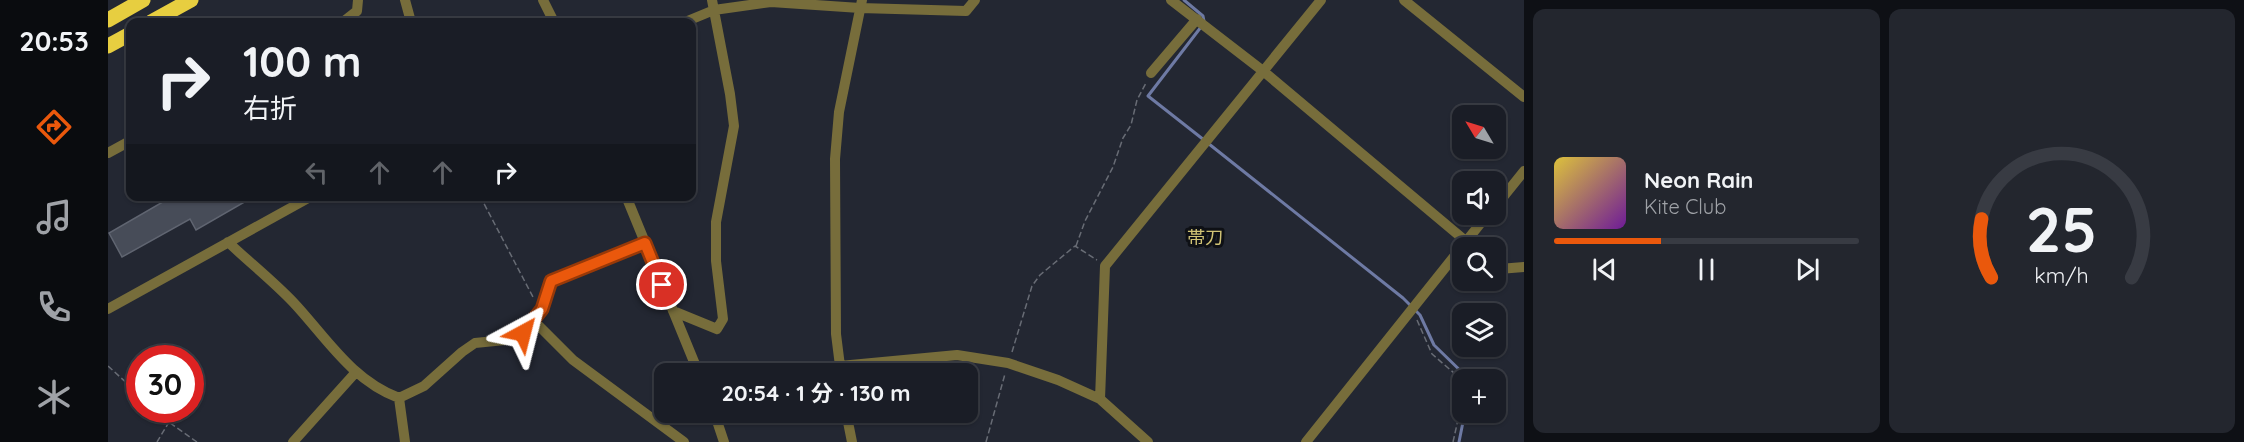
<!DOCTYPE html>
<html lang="ja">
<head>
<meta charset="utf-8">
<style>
  body { margin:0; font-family:Quicksand,"Noto Sans JP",sans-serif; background:#23262e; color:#f1f3f6; height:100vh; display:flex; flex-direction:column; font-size:22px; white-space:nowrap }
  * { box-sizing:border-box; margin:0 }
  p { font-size:20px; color:#9fa2a7 }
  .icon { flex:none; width:33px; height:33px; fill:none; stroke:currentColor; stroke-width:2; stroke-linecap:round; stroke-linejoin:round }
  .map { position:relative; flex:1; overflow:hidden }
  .sheet { display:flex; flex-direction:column; gap:9px; padding:9px; background:#0e1015; width:720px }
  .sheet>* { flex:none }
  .top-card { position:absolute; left:18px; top:18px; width:570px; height:183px; border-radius:12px; box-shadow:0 2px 4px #0004,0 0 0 2px #383b43; background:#1a1d26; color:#f1f3f6; overflow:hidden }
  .needle { width:39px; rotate:308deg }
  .controls { position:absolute; left:1344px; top:105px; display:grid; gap:12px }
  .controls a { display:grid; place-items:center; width:54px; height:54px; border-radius:12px; background:#1a1d26; box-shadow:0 2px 4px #0004,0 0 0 2px #383b43; font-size:30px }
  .speed { position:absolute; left:18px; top:345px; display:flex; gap:12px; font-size:30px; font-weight:700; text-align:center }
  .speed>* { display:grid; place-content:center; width:78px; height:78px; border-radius:50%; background:#1a1d26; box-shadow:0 2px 4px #0004,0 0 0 2px #383b43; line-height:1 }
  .speed .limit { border:9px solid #d22; background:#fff; color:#111 }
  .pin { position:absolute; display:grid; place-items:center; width:51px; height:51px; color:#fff; margin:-26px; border:3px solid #fff; border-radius:50%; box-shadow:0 2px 6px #0007 }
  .me { position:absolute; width:66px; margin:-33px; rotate:38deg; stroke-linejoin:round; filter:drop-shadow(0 0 4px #0008) }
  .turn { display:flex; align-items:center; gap:21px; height:126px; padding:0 18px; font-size:27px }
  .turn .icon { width:78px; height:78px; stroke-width:2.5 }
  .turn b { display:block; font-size:42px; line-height:51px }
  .lanes { display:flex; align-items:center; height:57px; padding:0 18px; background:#0003; justify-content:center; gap:30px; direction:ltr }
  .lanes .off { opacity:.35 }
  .sheet .widget { flex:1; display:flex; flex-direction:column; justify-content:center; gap:9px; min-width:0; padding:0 21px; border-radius:12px; background:#23262e }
  .sheet .dial { align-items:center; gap:0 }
  .dial svg { height:156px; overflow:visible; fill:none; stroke:#383b43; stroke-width:7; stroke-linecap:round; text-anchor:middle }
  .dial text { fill:#f1f3f6; stroke:none }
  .song { display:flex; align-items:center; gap:18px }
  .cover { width:72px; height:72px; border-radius:9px; background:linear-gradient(135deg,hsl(50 70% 55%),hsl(280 70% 35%)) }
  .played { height:6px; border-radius:3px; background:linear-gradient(90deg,#ea580c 35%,#383b43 35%) }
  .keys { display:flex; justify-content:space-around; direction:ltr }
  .sheet .tiles { flex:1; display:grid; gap:9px; grid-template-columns:repeat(2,1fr) }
  .trip { position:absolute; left:546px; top:363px; width:324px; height:60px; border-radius:12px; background:#1a1d26; box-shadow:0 2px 4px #0004,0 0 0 2px #383b43; font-weight:700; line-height:60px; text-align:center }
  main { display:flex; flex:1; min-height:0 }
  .dock { display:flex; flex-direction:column; width:108px; justify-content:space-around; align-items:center; background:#0a0c0f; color:#9fa2a7 }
  .dock .icon { width:42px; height:42px }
  .dock .active { color:#ea580c }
  .dock b { font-size:27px; color:#f1f3f6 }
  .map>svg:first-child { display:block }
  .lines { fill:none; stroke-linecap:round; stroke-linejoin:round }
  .stream { stroke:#6e7aa4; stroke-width:3 }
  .building { fill:#474c58; stroke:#606571; stroke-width:1.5 }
  .path { stroke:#686c75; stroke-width:1.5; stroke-dasharray:6 3; stroke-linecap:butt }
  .minor { stroke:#776d3b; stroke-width:10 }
  .highway { stroke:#e7ce40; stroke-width:15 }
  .route-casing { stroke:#983908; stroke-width:15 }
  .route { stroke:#ea580c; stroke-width:10 }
  .labels { text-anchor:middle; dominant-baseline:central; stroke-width:6; stroke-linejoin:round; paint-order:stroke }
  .quarter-label { font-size:18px; fill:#d1c375; stroke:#0e1015 }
</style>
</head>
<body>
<main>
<nav class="dock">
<b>20:53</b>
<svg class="icon active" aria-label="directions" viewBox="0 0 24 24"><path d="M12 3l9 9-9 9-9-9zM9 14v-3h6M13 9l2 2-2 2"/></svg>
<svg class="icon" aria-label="music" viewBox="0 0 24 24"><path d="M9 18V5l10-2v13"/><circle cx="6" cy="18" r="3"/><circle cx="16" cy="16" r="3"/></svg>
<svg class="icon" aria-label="phone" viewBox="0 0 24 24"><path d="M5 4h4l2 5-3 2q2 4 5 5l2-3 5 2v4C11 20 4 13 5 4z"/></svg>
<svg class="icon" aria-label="climate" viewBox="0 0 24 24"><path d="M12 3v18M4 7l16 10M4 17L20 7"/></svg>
</nav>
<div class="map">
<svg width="1416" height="442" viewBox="0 0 1416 442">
  <rect width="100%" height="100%" fill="#232732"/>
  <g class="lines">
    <path class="stream" d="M1076,0L1095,16L1096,21
      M1093,27L1040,96L1096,140
      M1101,144L1295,298L1312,315L1326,345L1362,380
      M1351,442L1357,412"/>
  </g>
  <path class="building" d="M65,196H147L88,230L82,219L14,257L1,233Z"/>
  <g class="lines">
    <path class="path" d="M372,196L426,299
      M968,246L977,221L1005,167L1015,138L1023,125L1029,100L1038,83
      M1309,320L1324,354L1354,380
      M904,352L924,286L932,275L967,246L989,260
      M0,366L32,395
      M47,410L61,422L49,442
      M62,423L89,442
      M878,442L897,374
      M1345,442L1354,402"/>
    <path class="minor" d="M297,0L303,22
      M435,0L446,22
      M1063,0L1155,71L1366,248
      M1296,0L1416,97
      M235,22L249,11L250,0
      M577,22L606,10L663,2L752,8L858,11L867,0
      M1043,73L1089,19
      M0,153L22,141
      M518,196L591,374
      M1388,206L1416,171
      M120,242C141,262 165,281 185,302C218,337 243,380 291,398L316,386L354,352L367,343L397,340L415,333L434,309L443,281L537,243
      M1388,266L1391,269L1416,267
      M0,309L204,196
      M565,311L609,329L615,319L608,261V222L626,126L622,94L604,0
      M426,321L465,360L576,442
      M732,366L849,355L900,363L950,380L992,399L1040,442
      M733,374L728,334L727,159L731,112L754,0
      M291,398L297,442
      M992,399L997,266L1213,0
      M606,412L616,442
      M738,412L744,442
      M185,442L248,372
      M1198,442L1380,214"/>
    <path class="highway" d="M0,20L35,0
      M43,22L83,0
      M0,46L22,34"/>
  </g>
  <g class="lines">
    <defs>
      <path id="route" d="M415,333L434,309L443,281L537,243L554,285"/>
    </defs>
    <use href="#route" class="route-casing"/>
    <use href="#route" class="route"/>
  </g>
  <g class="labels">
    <g class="quarter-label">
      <text x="1097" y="237">帯刀</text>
    </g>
  </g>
</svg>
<div class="controls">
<a><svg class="needle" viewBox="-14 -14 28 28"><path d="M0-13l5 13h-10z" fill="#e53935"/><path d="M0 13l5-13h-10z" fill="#9fa2a7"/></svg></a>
<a><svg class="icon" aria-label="sound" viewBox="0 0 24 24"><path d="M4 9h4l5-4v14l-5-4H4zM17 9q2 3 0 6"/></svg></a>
<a><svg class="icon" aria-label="search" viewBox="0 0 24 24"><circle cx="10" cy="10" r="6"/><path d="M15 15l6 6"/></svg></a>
<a><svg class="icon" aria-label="layers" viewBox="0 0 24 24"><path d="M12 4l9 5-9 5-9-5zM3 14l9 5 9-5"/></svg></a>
<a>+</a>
</div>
<div class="speed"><div class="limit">30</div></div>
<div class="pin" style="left:554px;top:285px;background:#d93025"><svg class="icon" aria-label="arrive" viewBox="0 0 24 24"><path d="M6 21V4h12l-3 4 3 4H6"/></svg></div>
<svg class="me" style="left:415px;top:333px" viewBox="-20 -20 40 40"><path d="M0-17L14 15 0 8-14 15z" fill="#ea580c" stroke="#fff" stroke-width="4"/></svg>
<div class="trip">20:54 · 1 分 · 130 m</div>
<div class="top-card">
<div class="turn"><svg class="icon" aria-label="right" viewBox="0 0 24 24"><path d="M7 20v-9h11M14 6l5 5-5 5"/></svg><div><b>100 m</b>右折</div></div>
<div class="lanes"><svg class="icon off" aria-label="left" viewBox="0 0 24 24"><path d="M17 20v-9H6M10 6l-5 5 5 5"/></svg><svg class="icon off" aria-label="ahead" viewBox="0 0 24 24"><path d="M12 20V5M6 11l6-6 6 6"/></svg><svg class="icon off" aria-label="ahead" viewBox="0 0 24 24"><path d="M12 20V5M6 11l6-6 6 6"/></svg><svg class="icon" aria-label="right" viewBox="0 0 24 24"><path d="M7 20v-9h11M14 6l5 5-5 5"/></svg></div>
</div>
</div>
<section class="sheet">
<div class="tiles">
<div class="widget">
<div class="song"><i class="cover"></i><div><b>Neon Rain</b><p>Kite Club</p></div></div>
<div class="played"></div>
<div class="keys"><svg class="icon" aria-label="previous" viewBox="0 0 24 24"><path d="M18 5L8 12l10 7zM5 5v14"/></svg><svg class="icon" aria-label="pause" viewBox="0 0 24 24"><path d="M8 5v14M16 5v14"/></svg><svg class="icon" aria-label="next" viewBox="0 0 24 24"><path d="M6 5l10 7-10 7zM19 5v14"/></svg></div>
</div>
<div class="widget dial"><svg viewBox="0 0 100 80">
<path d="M14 69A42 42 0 1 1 86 69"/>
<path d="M14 69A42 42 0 0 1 9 39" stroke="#ea580c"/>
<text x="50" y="56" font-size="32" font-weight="700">25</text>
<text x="50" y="72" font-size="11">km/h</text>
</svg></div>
</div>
</section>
</main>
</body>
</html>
